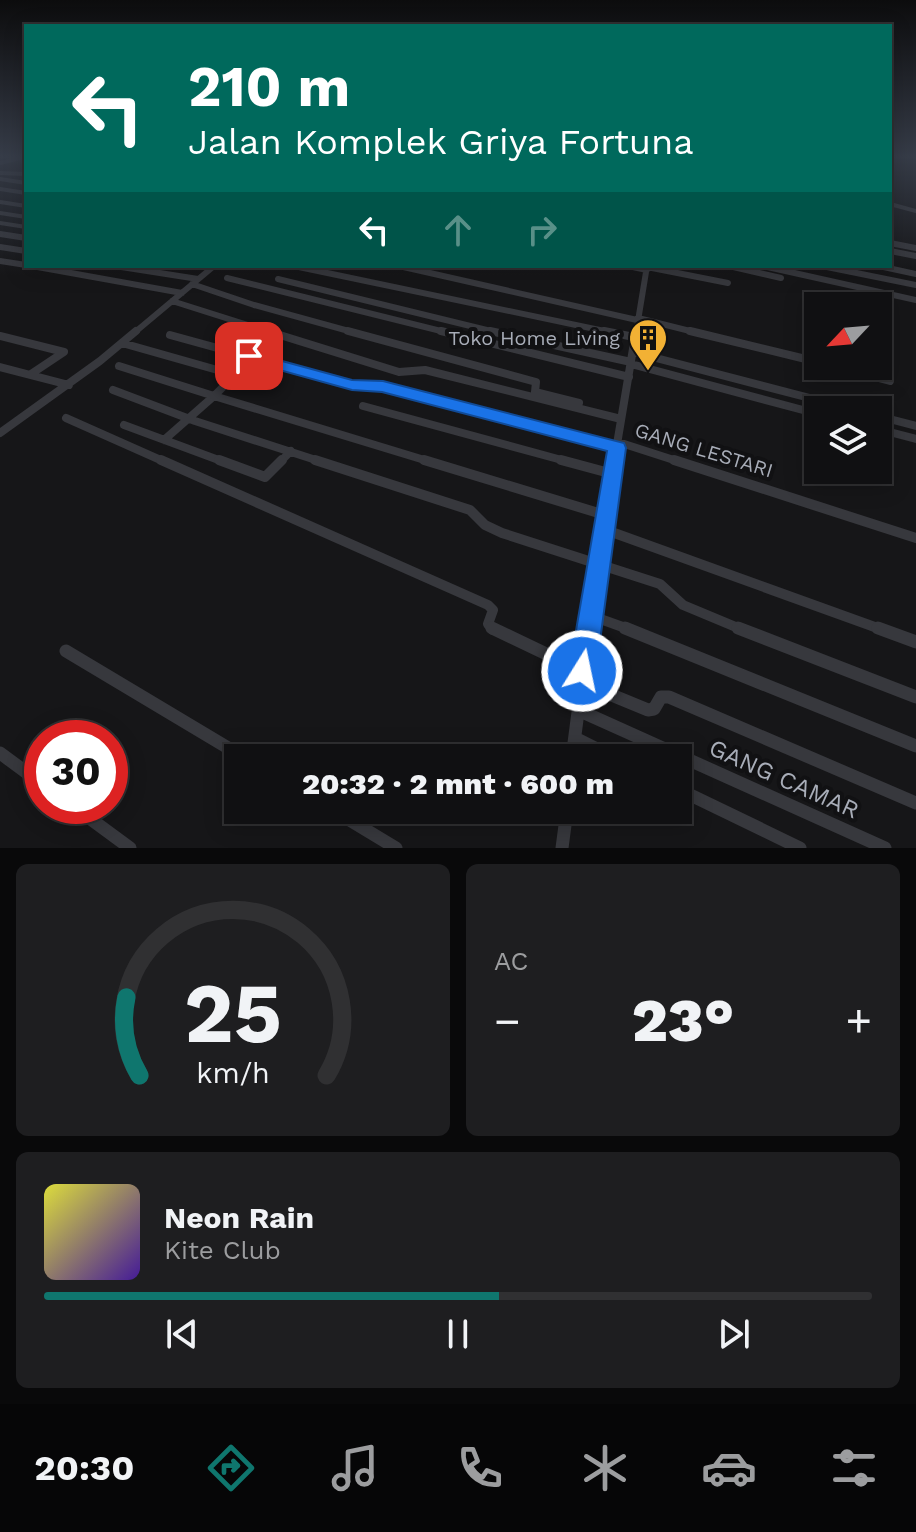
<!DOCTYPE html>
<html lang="id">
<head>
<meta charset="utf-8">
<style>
  body { margin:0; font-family:"Work Sans",sans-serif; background:#1e1e20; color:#f1f3f6; height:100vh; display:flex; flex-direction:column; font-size:30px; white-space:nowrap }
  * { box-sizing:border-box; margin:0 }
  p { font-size:26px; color:#9c9d9f }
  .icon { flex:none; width:44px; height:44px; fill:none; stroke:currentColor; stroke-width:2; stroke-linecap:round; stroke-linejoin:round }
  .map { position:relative; height:848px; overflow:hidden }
  .details { display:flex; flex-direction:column; gap:16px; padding:16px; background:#09090a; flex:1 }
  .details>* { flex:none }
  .top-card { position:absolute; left:24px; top:24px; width:868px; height:244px; border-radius:0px; box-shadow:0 4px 20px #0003,0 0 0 2px #303032; background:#00695c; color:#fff; overflow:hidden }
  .needle { width:52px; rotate:244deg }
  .fabs { position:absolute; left:804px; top:292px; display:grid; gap:16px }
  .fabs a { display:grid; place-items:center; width:88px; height:88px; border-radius:0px; background:#101012; box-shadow:0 4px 20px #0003,0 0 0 2px #303032; font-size:40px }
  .speed { position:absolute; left:24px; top:720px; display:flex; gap:16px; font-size:40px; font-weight:700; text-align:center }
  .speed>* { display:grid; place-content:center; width:104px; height:104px; border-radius:50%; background:#101012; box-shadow:0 4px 20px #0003,0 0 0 2px #303032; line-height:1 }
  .speed .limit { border:12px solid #d22; background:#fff; color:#111 }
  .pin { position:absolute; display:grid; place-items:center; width:68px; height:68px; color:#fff; margin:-34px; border-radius:16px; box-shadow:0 4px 12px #0006 }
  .me { position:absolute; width:88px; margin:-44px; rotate:10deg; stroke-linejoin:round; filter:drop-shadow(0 0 6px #0008) }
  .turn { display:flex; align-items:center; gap:28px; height:168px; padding:0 32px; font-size:36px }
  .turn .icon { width:104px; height:104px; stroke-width:2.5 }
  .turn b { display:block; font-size:56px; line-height:68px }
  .lanes { display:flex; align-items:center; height:76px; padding:0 32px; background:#0003; justify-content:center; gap:40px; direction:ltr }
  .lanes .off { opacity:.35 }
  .big { font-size:60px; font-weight:800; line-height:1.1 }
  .details .tile { flex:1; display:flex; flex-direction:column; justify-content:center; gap:12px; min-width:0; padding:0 28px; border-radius:12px; background:#1e1e20 }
  .details .dial { align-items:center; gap:0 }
  .dial svg { height:208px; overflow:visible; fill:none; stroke:#303032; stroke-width:7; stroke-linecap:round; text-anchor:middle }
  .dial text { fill:#f1f3f6; stroke:none }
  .song { display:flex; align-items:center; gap:24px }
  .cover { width:96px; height:96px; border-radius:12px; background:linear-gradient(135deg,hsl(60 70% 55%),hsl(260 70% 35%)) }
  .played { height:8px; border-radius:4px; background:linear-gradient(90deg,#0f766e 55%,#303032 55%) }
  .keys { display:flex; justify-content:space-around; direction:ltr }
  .heat { display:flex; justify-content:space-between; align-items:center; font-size:44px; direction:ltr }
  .details .tiles { flex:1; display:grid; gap:16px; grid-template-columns:1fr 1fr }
  .tile:last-child { grid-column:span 2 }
  .trip { position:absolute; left:224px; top:744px; width:468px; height:80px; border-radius:0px; background:#101012; box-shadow:0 4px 20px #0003,0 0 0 2px #303032; font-weight:800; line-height:80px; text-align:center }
  .tab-bar { display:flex; height:128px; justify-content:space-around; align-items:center; background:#060607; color:#9c9d9f }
  .tab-bar .icon { width:56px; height:56px }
  .tab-bar .on { color:#0f766e }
  .tab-bar b { font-size:36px; color:#f1f3f6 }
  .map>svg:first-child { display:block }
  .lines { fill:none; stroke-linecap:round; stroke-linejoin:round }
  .street-far4 { stroke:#37383d; stroke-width:4 }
  .street-far3 { stroke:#37383d; stroke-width:6 }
  .street-far2 { stroke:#37383d; stroke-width:8 }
  .street-far1 { stroke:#37383d; stroke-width:10 }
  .street { stroke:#37383d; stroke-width:13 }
  .route { fill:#1a73e8; stroke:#114b97; stroke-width:2 }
  .labels { text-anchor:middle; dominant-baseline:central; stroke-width:8; stroke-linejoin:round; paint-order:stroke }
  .poi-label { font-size:20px; fill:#a8adb8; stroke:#111113; text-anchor:end }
  .street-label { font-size:20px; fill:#a8adb8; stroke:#111113 }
  .near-street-label { font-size:24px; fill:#a8adb8; stroke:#111113 }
</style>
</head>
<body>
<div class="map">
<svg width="916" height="848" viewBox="0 0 916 848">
  <rect width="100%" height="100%" fill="#161618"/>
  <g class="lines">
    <path class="street-far4" d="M0,163L20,158L7,156
      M0,173L26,174
      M0,179L26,183
      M0,189L26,193
      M0,202L26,206
      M890,204L916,211
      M0,213L26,217
      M0,223L26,227"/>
    <path class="street-far3" d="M0,234L26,238
      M890,243L916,248
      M0,247L26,251
      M890,251L916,256
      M0,261L26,265
      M32,266L182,293
      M115,266L198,279
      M294,266L614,333
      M399,266L637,320
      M628,266L647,270
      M729,266L781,278
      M763,266L916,300
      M822,266L916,285
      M879,266L916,274
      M647,267L728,283
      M227,278L449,333
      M278,279L499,333
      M192,284L254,305L356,333
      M172,301L273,333
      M638,318L698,333
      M134,333L214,266
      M636,333L647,266"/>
    <path class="street-far2" d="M267,331L399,372L425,370L621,419
      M348,331L536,382L535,392L579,403
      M441,331L629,377
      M490,331L631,362
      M604,331L634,337
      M690,331L818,362
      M170,335L352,385L383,387L617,448
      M0,336L64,352L31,374
      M122,343L235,375L214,396L431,462
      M633,352L856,410
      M631,364L818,414
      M119,366L214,396L164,440
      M832,366L890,381
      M0,367L69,385
      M113,390L195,421L322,462
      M363,406L569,462
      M878,416L916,426
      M66,418L165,462
      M124,425L224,462
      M878,429L916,439
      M0,433L100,361L136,331
      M618,442L680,462
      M280,462L291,451
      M614,462L636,331"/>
    <path class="street-far1" d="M161,460L488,605L493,610L488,624L493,630
      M219,460L265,477L282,460
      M315,460L470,510L485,525L502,533L660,584L683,605L743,630
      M424,460L605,515
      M561,460L613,474
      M674,460L916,538
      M606,530L883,630
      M592,616L631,630
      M589,630L614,460"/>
    <path class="street" d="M492,628L582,671
      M625,628L916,746
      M738,628L916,697
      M878,628L916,642
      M66,651L245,758
      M580,682L648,710L654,709L661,697H669L916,803
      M578,710L885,848
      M575,738L615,758
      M0,753L42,784
      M572,758L589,628
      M678,789L800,848
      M73,806L130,848
      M333,810L396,848
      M562,848L567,810"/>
  </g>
  <linearGradient id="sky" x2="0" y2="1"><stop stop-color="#0c0c0d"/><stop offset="0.57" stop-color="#363c48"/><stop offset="1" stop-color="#363c48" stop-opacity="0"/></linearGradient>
  <rect width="916" height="275" fill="url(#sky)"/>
  <path class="route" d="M249,352L352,380L383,381L624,443L626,448L596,671L592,681L582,684L573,681L569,671L607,451L382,392L352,390L243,360L241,356Z"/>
  <defs>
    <symbol id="building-pin" viewBox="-11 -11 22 30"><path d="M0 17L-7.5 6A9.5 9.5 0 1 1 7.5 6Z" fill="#f2b134" stroke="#111113"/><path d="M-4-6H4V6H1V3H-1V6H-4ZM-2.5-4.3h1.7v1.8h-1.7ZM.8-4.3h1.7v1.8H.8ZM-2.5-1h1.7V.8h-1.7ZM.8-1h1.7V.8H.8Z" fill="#111"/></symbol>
  </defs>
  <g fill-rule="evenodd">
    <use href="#building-pin" x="626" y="316" width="44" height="60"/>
  </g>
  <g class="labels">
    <g class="poi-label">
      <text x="620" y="338">Toko Home Living</text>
    </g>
    <g class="street-label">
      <text transform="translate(704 450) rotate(17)">GANG LESTARI</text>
    </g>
    <g class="near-street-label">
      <text transform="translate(784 779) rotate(24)">GANG CAMAR</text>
    </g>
  </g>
</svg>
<div class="fabs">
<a><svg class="needle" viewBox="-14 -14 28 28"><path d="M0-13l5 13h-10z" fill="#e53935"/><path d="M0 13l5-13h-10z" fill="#9c9d9f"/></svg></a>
<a><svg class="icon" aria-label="layers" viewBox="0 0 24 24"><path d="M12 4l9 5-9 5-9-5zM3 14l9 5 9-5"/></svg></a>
</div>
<div class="speed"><div class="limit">30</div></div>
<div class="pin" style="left:249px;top:356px;background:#d93025"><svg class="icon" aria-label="arrive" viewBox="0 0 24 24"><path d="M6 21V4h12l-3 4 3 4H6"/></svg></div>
<svg class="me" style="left:582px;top:671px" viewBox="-20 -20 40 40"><circle r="17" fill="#1a73e8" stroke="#fff" stroke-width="3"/><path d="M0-11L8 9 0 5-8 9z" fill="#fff"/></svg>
<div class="trip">20:32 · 2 mnt · 600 m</div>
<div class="top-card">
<div class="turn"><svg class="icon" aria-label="left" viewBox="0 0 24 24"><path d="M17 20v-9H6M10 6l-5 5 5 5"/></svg><div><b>210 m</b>Jalan Komplek Griya Fortuna</div></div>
<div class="lanes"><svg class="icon" aria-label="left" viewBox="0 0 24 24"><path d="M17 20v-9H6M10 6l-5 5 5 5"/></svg><svg class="icon off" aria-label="ahead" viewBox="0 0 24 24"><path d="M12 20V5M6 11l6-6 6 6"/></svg><svg class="icon off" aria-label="right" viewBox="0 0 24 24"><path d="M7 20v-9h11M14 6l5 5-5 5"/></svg></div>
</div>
</div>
<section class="details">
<div class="tiles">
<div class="tile dial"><svg viewBox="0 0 100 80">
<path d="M14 69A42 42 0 1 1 86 69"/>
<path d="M14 69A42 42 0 0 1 9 39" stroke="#0f766e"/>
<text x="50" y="56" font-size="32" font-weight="700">25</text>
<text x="50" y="72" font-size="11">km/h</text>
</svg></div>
<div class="tile"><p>AC</p>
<div class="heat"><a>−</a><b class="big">23°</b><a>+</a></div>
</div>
<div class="tile">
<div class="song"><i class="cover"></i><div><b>Neon Rain</b><p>Kite Club</p></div></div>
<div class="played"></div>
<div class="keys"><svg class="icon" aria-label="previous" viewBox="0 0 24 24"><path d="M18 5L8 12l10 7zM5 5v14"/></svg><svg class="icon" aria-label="pause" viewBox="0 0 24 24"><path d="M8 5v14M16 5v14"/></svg><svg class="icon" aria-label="next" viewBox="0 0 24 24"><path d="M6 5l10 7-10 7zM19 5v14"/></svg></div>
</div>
</div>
</section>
<nav class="tab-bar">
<b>20:30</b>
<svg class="icon on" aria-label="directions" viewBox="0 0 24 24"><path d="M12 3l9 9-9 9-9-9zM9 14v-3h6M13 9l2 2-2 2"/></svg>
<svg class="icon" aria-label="music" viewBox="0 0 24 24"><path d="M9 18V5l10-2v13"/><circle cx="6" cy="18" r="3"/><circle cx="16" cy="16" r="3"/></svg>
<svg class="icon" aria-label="phone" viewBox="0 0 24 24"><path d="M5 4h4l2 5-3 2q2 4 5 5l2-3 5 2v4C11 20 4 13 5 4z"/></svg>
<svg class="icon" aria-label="climate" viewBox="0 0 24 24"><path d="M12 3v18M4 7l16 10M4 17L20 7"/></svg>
<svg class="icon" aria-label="car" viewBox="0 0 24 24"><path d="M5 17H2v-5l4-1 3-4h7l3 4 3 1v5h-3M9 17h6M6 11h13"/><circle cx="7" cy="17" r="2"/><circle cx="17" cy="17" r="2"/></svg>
<svg class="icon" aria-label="filters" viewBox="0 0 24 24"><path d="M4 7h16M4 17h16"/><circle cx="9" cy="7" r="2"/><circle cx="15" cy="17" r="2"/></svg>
</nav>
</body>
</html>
